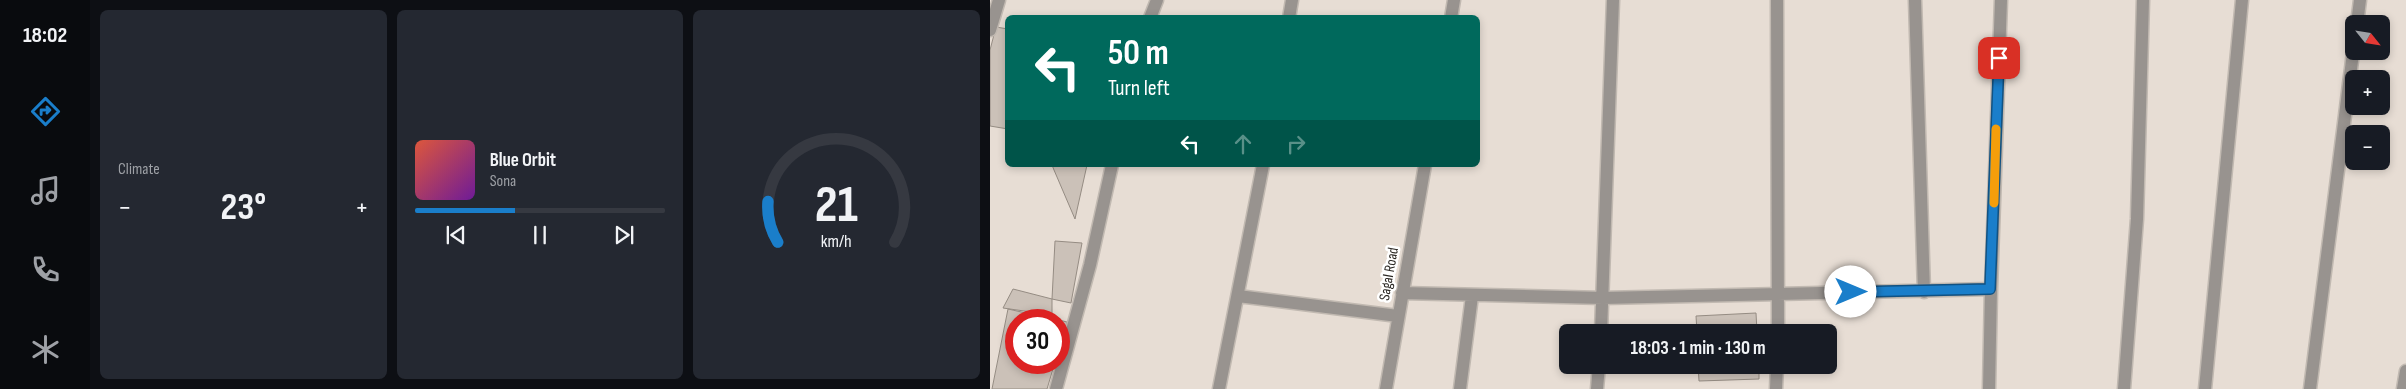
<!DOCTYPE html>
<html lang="en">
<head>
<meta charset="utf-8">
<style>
  body { margin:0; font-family:"Sofia Sans Condensed",sans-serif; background:#242831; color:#f1f3f6; height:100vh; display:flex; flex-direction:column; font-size:19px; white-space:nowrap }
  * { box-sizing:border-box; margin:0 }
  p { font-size:16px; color:#9ea1a6 }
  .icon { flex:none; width:28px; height:28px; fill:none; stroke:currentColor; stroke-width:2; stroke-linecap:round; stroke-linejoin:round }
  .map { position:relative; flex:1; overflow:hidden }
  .drawer { display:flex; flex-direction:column; gap:10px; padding:10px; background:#0d0f14; width:900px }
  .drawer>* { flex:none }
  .hud { position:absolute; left:15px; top:15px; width:475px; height:152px; border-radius:8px; box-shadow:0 2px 8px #0003; background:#00695c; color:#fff; overflow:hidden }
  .needle { width:32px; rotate:120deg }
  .fabs { position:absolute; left:1355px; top:15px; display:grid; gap:10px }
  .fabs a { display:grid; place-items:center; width:45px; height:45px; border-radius:8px; background:#171b24; box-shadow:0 2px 8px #0003; font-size:25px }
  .speed { position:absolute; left:15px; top:309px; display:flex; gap:10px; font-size:25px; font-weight:700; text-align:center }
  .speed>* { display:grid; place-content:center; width:65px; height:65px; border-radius:50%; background:#171b24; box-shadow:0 2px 8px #0003; line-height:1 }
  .speed .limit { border:8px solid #d22; background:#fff; color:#111 }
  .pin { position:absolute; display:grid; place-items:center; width:42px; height:42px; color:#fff; margin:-21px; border-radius:10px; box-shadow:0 2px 8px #0006 }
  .me { position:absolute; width:55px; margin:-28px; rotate:90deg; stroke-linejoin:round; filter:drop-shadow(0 0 4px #0008) }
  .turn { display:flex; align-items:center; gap:18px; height:105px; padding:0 20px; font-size:22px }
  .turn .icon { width:65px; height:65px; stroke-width:2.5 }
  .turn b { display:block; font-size:35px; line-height:42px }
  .lanes { display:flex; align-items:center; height:48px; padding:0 20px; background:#0003; justify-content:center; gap:25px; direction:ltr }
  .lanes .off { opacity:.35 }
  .big { font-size:38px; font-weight:700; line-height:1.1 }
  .drawer .card { flex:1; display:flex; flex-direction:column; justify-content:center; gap:8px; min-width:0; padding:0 18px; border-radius:8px; background:#242831 }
  .drawer .dial { align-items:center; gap:0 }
  .dial svg { height:130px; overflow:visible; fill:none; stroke:#363941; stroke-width:7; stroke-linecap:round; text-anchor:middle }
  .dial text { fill:#f1f3f6; stroke:none }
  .song { display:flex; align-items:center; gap:15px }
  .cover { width:60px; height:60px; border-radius:8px; background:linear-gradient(135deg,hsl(10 70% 55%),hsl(280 70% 35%)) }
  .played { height:5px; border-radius:2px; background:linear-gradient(90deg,#1a7eca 40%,#363941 40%) }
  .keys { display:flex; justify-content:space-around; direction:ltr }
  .heat { display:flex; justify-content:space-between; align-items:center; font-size:28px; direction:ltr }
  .drawer .tiles { flex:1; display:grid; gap:10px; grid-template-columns:repeat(3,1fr) }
  .trip { position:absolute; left:569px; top:324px; width:278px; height:50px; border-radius:8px; background:#171b24; box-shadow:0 2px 8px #0003; font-weight:700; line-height:50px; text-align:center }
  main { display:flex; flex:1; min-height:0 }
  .tab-bar { display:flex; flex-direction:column; width:90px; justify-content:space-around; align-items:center; background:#090b0e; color:#9ea1a6 }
  .tab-bar .icon { width:35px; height:35px }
  .tab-bar .current { color:#1a7eca }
  .tab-bar b { font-size:22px; color:#f1f3f6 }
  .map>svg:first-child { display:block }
  .building { fill:#cbc1b8; stroke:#958c83 }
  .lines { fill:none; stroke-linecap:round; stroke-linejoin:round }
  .street-casing { stroke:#c1b9b1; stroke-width:15 }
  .street { stroke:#98938f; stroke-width:12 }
  .route-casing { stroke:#115283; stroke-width:12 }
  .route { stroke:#1a7eca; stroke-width:9 }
  .slow { stroke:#f59e0b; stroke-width:9 }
  .labels { text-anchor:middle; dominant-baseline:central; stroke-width:5; stroke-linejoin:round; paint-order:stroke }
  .street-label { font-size:15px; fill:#2b2824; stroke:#fff }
</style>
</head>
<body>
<main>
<nav class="tab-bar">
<b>18:02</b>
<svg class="icon current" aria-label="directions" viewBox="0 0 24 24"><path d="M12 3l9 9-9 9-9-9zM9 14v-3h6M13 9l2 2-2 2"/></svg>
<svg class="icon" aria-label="music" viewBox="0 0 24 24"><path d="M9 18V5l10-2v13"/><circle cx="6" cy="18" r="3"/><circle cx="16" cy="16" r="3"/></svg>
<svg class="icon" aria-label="phone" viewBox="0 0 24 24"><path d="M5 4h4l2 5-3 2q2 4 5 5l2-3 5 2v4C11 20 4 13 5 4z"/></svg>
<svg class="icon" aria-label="climate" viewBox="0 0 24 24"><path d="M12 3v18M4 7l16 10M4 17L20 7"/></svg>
</nav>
<section class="drawer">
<div class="tiles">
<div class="card"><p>Climate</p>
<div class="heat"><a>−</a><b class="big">23°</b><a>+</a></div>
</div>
<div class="card">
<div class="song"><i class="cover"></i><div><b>Blue Orbit</b><p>Sona</p></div></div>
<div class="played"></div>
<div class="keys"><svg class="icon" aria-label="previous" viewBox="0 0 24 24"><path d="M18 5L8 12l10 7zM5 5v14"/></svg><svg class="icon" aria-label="pause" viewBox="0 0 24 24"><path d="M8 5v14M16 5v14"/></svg><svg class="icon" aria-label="next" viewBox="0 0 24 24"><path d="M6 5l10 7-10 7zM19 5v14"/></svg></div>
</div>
<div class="card dial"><svg viewBox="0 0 100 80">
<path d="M14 69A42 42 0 1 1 86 69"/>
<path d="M14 69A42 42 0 0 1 8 44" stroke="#1a7eca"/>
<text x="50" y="56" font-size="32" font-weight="700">21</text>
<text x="50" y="72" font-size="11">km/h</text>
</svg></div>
</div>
</section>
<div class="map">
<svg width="1416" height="389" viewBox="0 0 1416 389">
  <rect width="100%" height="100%" fill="#e7ddd4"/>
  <path class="building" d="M6,27L18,29V129L0,126V50Z
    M62,165H97L85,219L64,170Z
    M65,241L92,243L81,303L62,299Z
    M23,289L62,299V315L13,308Z
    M18,309L67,320H26V362H65L57,389H2Z
    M766,313L767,332H707L706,316Z
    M69,320L77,322L69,350Z
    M708,365H769V379L709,381Z"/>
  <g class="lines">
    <defs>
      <path id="street" d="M787,0L788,332
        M925,0L934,292
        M160,18L167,0
        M299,18L302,0
        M461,18L464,0
        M1367,24L1370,0
        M0,30L9,0
        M412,293L613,298L1001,289
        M248,296L408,316
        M611,332L623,0
        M66,389L100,265L122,165
        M229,389L273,165
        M396,389L435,165
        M470,389L482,296
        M607,389L609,365
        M786,389L787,365
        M999,389L1001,289L1011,0
        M1134,389L1147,219L1153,0
        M1215,389L1252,0
        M1320,389L1364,45
        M1413,389L1416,371"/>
    </defs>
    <use href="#street" class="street-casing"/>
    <use href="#street" class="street"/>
  </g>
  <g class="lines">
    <defs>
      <path id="route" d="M861,292L1000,289L1009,58"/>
    </defs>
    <use href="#route" class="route-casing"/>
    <use href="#route" class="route"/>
    <path class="slow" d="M1004,203L1006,129"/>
  </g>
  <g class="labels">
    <g class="street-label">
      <text transform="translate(399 274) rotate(-80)">Sagal Road</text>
    </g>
  </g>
</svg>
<div class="fabs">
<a><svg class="needle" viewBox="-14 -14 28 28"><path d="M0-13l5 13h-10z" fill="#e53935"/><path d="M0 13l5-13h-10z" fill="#9ea1a6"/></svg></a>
<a>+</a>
<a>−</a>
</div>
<div class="speed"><div class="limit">30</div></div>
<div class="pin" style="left:1009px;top:58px;background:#d93025"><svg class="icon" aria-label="arrive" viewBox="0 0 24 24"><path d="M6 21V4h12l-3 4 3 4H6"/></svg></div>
<svg class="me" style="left:861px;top:292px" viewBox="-20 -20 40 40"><circle r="19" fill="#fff"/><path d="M0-13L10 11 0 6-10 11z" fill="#1a7eca"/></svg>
<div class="trip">18:03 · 1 min · 130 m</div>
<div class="hud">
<div class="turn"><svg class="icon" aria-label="left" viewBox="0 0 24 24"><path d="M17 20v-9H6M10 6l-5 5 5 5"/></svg><div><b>50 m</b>Turn left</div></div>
<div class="lanes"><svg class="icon" aria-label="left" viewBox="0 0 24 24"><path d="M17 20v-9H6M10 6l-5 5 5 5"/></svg><svg class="icon off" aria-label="ahead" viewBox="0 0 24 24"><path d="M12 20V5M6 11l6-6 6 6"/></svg><svg class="icon off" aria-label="right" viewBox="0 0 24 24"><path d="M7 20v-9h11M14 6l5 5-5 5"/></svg></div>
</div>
</div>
</main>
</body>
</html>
